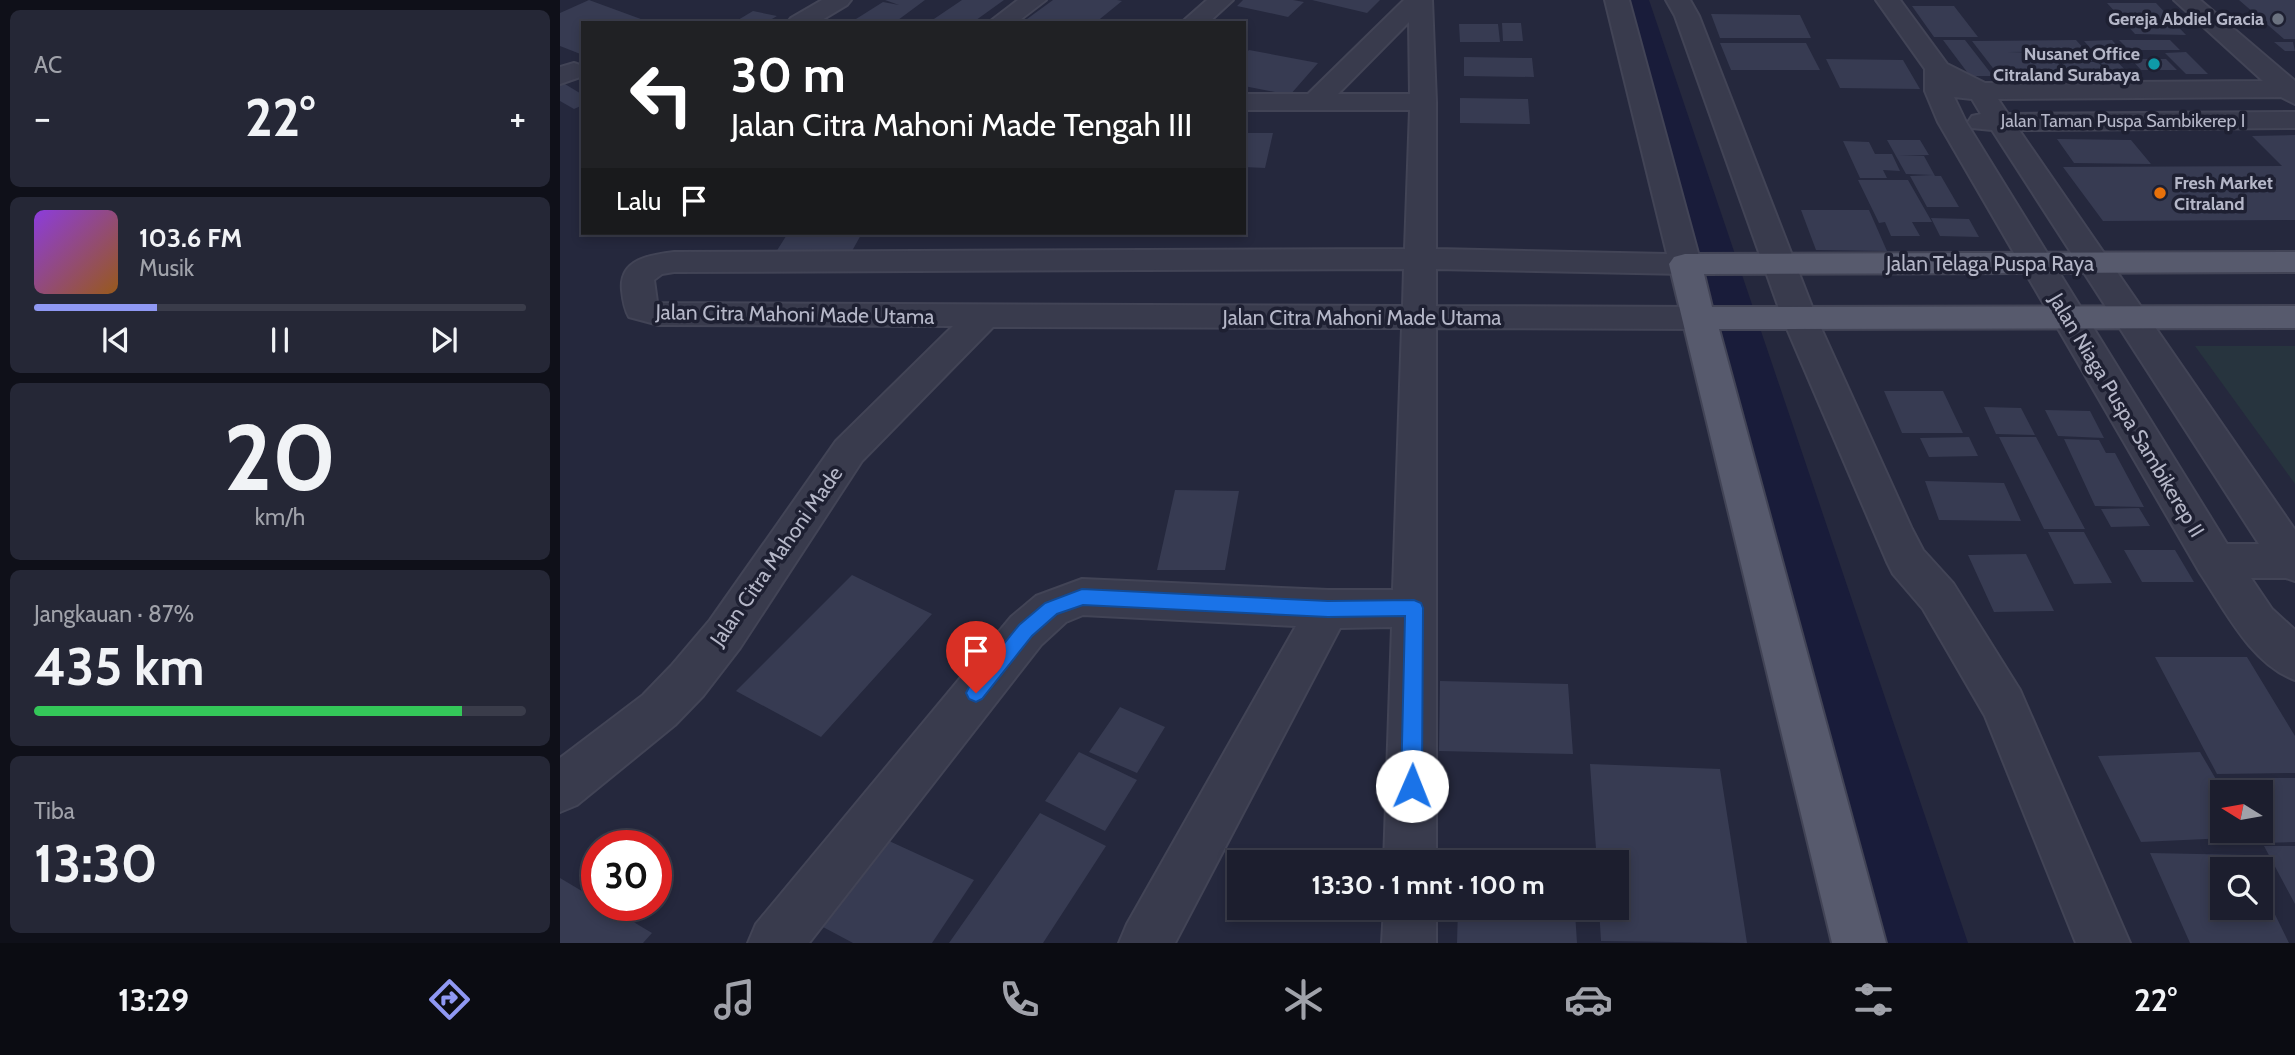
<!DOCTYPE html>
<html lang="id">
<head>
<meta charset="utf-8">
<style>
  body { margin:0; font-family:Cabin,sans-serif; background:#252736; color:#f1f3f6; height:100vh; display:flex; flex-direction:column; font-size:26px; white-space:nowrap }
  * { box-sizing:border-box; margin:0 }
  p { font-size:23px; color:#a0a2aa }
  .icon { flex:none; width:38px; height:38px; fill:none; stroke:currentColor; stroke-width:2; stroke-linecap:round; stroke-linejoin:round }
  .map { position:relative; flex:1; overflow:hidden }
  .details { display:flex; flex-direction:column; gap:10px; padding:10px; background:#0f1019; width:560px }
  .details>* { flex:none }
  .top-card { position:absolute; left:21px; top:21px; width:665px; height:214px; border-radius:0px; box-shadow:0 4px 10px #0003,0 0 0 2px #3a3c4a; background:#202124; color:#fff; overflow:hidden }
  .needle { width:46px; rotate:281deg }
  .buttons { position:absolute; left:1650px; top:780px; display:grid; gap:14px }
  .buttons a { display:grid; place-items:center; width:63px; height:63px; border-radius:0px; background:#1c1e2e; box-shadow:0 4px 10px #0003,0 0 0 2px #3a3c4a; font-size:35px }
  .speed { position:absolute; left:21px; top:830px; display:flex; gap:14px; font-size:35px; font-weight:700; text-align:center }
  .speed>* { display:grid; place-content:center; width:91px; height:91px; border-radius:50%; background:#1c1e2e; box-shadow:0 4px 10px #0003,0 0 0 2px #3a3c4a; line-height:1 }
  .speed .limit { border:10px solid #d22; background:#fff; color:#111 }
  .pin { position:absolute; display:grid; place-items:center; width:60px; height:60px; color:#fff; margin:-72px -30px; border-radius:50% 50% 50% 0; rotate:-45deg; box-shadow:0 0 7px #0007 }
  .pin .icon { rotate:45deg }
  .me { position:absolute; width:77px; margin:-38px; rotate:1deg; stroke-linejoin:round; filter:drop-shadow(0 0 5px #0008) }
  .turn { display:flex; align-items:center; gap:24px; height:147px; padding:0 35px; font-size:32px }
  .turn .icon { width:91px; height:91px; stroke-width:2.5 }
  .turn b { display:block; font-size:49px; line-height:60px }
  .then { display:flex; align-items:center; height:66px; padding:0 35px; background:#0003; gap:14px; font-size:26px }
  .big { font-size:52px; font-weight:800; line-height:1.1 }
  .details .card { flex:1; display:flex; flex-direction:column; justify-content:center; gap:10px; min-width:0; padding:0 24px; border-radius:10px; background:#252736 }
  .details .dial { align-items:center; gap:0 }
  .dial b { font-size:91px; line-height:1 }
  .song { display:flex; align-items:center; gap:21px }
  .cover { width:84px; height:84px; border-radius:10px; background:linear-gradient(135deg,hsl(270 70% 55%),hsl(30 70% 35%)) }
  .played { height:7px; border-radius:4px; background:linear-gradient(90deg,#8f98f3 25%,#3a3c4a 25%) }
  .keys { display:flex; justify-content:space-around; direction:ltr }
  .heat { display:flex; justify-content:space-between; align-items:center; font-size:38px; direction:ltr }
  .charge { height:10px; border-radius:5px; background:linear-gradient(90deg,#34c759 87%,#3a3c4a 0) }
  .trip { position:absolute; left:667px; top:850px; width:402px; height:70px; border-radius:0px; background:#1c1e2e; box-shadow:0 4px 10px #0003,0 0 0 2px #3a3c4a; font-weight:800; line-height:70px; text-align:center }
  .menu { display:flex; height:112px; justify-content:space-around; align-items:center; background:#0b0c12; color:#a0a2aa }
  .menu .icon { width:49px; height:49px }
  .menu .current { color:#8f98f3 }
  .menu b { font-size:32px; color:#f1f3f6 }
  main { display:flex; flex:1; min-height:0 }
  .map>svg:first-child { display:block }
  .green { fill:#27343e }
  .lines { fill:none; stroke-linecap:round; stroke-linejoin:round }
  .river { fill:#191c3a; fill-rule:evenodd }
  .building { fill:#373b52 }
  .minor-casing { stroke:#424456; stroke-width:4 }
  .major-casing { stroke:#424456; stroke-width:4 }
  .minor { fill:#393b4d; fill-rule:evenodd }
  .major { fill:#575a6d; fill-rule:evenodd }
  .route { fill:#1a73e8; stroke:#114b97; stroke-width:2 }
  .worship-dot { fill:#6b7280; stroke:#1e2032; stroke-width:2.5 }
  .culture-dot { fill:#0f9aa8; stroke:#1e2032; stroke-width:2.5 }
  .food-dot { fill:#e8710a; stroke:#1e2032; stroke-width:2.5 }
  .labels { text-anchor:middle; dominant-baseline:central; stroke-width:7; stroke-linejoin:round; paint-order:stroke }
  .far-poi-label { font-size:18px; font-weight:bold; fill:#b5b7c8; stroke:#1e2032; text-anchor:end }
  .far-street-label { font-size:18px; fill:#b5b7c8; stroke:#1e2032 }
  .street-label { font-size:21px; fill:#b5b7c8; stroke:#1e2032 }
</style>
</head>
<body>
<main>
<section class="details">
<div class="card"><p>AC</p>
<div class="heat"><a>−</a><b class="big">22°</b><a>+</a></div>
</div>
<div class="card">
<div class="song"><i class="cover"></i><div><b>103.6 FM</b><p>Musik</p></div></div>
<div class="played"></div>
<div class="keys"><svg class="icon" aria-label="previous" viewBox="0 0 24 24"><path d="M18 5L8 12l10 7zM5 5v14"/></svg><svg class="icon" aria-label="pause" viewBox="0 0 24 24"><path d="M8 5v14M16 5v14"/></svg><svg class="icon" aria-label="next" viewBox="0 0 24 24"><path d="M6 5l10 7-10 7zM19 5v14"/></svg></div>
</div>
<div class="card dial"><b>20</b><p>km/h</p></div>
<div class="card"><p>Jangkauan · 87%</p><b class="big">435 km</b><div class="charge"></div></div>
<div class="card"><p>Tiba</p><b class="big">13:30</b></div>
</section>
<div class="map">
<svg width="1735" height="943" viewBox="0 0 1735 943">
  <rect width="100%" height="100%" fill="#25283d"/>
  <path class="green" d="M1635,346H1735V484Z"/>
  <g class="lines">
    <path class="river" d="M1045,0H1089L1408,943H1308Z"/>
  </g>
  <path class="building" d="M29,0L89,22V23H23V55L0,46V13Z
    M325,0H365L334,23L296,19L323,2L339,5Z
    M402,0H444L412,23H368Z
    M493,0H557L562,1L535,23H481L467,19Z
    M683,0H733L744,2L728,17L677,6Z
    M752,0H820L807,13Z
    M1679,0H1735V39H1724Z
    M1547,3H1596L1626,35L1575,34Z
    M1352,6H1394L1418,37H1374Z
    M193,11L217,16L205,23H173Z
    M1151,14L1240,15L1251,38H1160Z
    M942,23H961L963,41H943Z
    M899,24H938L940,42H900Z
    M1383,40H1405L1433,76H1410Z
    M1516,40L1526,51L1447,52L1489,53L1505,71L1436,72L1412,41Z
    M1552,40L1560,49L1532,50L1524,41Z
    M1559,40H1610L1620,50H1569Z
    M1714,42H1733L1735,51H1725Z
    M1160,43H1246L1260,70H1171Z
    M689,50L758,63L730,95L684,86V55Z
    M1512,52H1528L1535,61H1520Z
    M1548,52L1569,74H1552L1531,53Z
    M1626,52L1648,74H1626L1605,53Z
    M904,57L972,58L974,77L904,76Z
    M1266,59L1343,60L1360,89L1280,88Z
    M1571,59H1606L1617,70H1581Z
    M1501,62H1538L1548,75H1511Z
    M0,81L23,95V105L14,109L0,101Z
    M900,98L968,99L970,124L900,123Z
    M684,133H713L705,168L684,167Z
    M1735,135V220L1543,221L1503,167L1722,166L1692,136Z
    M1497,139L1571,140L1591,164L1514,163Z
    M1327,140H1360L1369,155L1338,156H1364L1375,176H1381L1399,207H1367L1350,176L1373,175L1346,174Z
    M1283,141L1309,142L1315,154H1332L1340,171L1323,170L1327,178H1300Z
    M1298,180H1348L1372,222H1352L1360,236H1331L1325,222L1319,223Z
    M1241,210H1309L1327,251L1256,250Z
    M1371,218L1409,219L1419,237L1380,236Z
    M228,233H302L292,251L216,252Z
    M1324,391H1383L1403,433H1342Z
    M1424,407L1461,408L1475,435L1436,434Z
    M1485,410L1530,411L1544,438L1498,436Z
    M1409,437L1418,456L1369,457L1360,438Z
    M1439,437H1476L1525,529H1484Z
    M1504,439L1539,440L1546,453H1555L1584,507L1535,506Z
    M1365,481L1444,483L1461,521L1379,520Z
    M615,490L679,491L665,570H597Z
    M1579,508L1590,526L1551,527L1541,509Z
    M1488,532H1524L1552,583L1514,584Z
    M1564,550H1615L1634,582H1582Z
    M1466,554L1494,611L1434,612L1408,555Z
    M292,575L372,614L261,737L176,691Z
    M1595,657H1687L1735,736V773L1657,774Z
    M880,681L1008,684L1013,754L879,751Z
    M560,707L605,727L577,773L529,752Z
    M519,752L577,780L545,831L485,801Z
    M1640,752L1664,793L1662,831H1686L1689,837L1581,842L1538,756Z
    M1030,764L1160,769L1187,943L1041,941L1039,908H1057V863H1037Z
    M1668,778H1735V842L1703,843L1696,831H1701V793H1675Z
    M480,813L546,846L483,943H389Z
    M327,840L414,880L372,943H293L263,927Z
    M1704,846H1735V904Z
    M1590,853L1686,855L1693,870H1662V908H1701V886L1729,943H1630Z
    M0,878L37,900V905H45L92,933L83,943H0Z
    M898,908L1015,912L1017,943H897Z"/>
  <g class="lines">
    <defs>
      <path id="minor" d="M262,0H291L287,5L257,23H227L231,18Z
        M458,0H486L456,23H428Z
        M647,0H673L648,23H621Z
        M844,0H872L876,102V249L1107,254L1045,0H1069L1141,264L1136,271L1125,274L876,269V306L1139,307L1151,310L1156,318L1151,326L1139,329L876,328V863H824L832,627L780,628L615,943H559L567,924L736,626L523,615L506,622L481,645L249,943H188L196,924L451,617L476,596L522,579L768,590H833L842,328L433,327L302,461L180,648L143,696L115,725L17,805L0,812V758L83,695L111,666L150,620L276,441L393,326L99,325L69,317C64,308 63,300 62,290C59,259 90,255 114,252L845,249L850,110H684V94H748ZM849,22L850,94H778ZM844,269L843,306L99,303L97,302L94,280L102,274L114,272Z
        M1106,0H1130L1139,16L1256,317L1352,529L1363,550L1393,583L1460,690L1570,943H1516L1425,716L1363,609L1333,574L1327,562L1222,317L1115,16Z
        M1316,0H1340L1387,64L1425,83L1703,81L1614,0H1640L1735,81V104L1721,97L1438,99L1448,114L1735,112V128L1459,130L1735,530V581L1726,578H1691L1712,609L1735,630V680C1691,664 1665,610 1640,573L1378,122L1365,91V69ZM1394,97L1412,99L1421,114L1412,116L1408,122L1412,128L1432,130L1699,544H1667L1406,122Z
        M14,63L23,66V76L0,84V67Z
        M824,908H876V943H822Z"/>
      <path id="major" d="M1735,252V272L1144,274L1152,307L1735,306V328L1159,329L1326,943H1272L1109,264L1114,257L1125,254Z"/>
    </defs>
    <use href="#minor" class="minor-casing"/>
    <use href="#major" class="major-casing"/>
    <use href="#minor" class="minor"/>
    <use href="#major" class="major"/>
  </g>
  <path class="route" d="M522,589L768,601L854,600L861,603L863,608L862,786L859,793L852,796L844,793L841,786L845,616L768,617L523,605L497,614L472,636L422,699L416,702L409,699L406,693L409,687L459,625L485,603Z"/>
  <circle class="worship-dot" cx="1718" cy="19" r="7"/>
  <circle class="culture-dot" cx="1594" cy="64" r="7"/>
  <circle class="food-dot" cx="1600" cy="193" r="7"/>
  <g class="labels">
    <g class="far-poi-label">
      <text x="1704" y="19">Gereja Abdiel Gracia</text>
      <text x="1580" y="54">Nusanet Office<tspan x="1580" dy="21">Citraland Surabaya</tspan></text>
      <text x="1614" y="183" text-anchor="start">Fresh Market<tspan x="1614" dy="21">Citraland</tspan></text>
    </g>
    <g class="far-street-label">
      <text x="1563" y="121">Jalan Taman Puspa Sambikerep I</text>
    </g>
    <g class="street-label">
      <text x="1430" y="263">Jalan Telaga Puspa Raya</text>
      <text transform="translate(235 314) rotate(1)">Jalan Citra Mahoni Made Utama</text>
      <text x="802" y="317">Jalan Citra Mahoni Made Utama</text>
      <text transform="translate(1567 415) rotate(59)">Jalan Niaga Puspa Sambikerep II</text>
      <text transform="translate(216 556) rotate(-55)">Jalan Citra Mahoni Made</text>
    </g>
  </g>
</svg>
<div class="buttons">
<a><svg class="needle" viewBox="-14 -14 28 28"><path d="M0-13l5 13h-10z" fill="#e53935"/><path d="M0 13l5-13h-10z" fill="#a0a2aa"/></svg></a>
<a><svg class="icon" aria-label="search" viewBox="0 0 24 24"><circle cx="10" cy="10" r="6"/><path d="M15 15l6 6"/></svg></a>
</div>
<div class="speed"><div class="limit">30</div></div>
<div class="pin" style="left:416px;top:693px;background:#d93025"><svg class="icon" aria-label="arrive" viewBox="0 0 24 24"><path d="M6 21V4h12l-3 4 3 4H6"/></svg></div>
<svg class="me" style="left:852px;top:786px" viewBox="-20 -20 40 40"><circle r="19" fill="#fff"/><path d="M0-13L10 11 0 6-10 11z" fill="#1a73e8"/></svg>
<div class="trip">13:30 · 1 mnt · 100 m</div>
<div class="top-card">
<div class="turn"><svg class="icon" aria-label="left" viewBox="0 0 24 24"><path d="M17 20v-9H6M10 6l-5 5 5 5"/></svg><div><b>30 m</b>Jalan Citra Mahoni Made Tengah III</div></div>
<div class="then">Lalu<svg class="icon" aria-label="arrive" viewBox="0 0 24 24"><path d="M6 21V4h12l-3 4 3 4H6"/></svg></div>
</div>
</div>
</main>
<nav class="menu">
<b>13:29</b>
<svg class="icon current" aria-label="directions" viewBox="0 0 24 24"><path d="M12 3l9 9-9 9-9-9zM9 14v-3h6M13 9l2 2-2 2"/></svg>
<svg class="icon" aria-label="music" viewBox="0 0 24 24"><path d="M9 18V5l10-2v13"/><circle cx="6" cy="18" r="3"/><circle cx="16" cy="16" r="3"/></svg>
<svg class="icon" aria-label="phone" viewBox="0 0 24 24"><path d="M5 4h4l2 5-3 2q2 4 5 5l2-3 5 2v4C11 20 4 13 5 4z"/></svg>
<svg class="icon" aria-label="climate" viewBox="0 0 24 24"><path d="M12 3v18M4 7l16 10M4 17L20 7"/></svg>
<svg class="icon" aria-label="car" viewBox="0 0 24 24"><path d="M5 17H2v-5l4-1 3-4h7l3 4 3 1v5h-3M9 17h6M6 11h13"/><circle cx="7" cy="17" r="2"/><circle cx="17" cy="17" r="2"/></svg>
<svg class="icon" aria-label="filters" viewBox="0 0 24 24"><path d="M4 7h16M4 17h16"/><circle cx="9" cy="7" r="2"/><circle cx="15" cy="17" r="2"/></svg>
<b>22°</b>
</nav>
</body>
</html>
